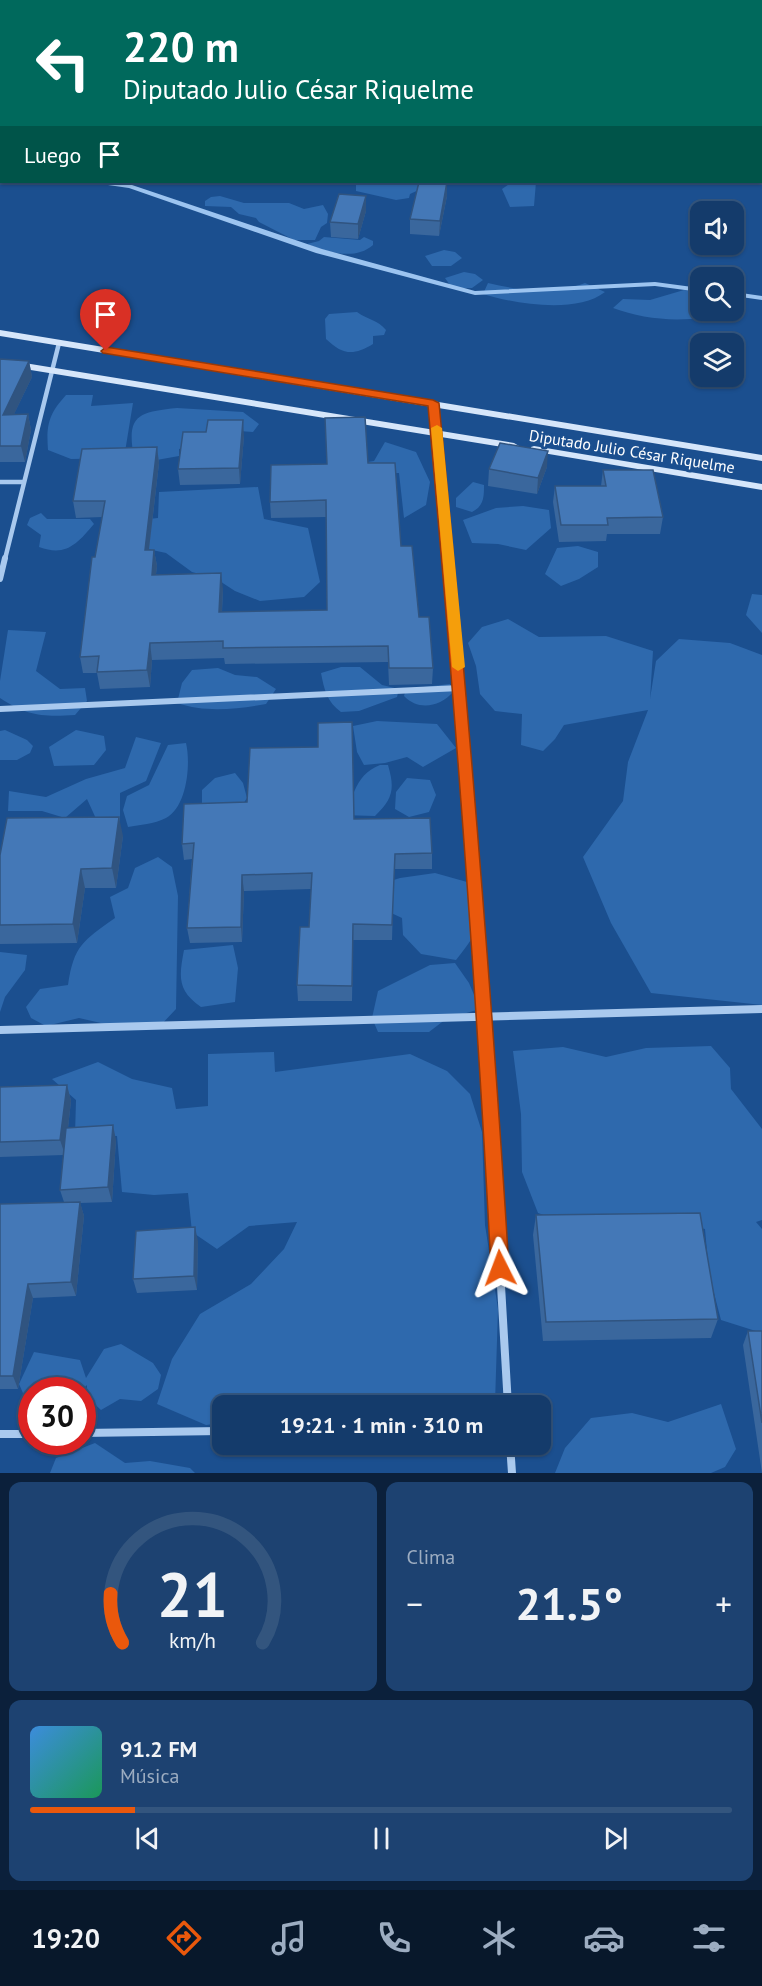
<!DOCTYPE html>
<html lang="es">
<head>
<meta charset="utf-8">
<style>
  body { margin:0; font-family:"PT Sans",sans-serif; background:#1d4271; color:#f1f3f6; height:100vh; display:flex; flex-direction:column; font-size:22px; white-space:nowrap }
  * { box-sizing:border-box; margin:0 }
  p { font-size:20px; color:#9dadc1 }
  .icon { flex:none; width:33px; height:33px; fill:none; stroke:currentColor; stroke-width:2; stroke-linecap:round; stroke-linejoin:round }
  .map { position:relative; height:1473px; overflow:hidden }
  .panel { display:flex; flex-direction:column; gap:9px; padding:9px; background:#0b203b; flex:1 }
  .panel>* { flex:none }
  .guide { position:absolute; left:0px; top:0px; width:762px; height:183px; box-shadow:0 2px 4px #0004,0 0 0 2px #33557e; background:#00695c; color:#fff; overflow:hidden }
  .buttons { position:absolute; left:690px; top:201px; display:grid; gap:12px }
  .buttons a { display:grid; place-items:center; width:54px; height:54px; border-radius:12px; background:#143b6b; box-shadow:0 2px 4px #0004,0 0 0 2px #33557e; font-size:30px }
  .speed { position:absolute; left:18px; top:1377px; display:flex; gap:12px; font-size:30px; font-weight:700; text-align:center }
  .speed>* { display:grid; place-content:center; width:78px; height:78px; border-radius:50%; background:#143b6b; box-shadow:0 2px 4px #0004,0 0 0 2px #33557e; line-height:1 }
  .speed .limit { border:9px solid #d22; background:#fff; color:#111 }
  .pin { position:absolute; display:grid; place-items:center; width:51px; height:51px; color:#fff; margin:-62px -26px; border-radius:50% 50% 50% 0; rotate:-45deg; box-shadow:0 0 6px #0007 }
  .pin .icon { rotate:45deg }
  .me { position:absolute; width:66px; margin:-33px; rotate:357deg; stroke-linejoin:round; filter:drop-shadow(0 0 4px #0008) }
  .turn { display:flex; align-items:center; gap:21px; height:126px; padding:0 24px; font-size:27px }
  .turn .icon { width:78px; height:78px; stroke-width:2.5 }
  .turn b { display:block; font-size:42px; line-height:51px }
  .then { display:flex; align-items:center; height:57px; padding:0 24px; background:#0003; gap:12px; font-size:22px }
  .big { font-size:45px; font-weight:700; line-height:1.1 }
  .panel .widget { flex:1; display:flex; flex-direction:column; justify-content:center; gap:9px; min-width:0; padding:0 21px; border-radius:12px; background:#1d4271 }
  .panel .dial { align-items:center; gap:0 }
  .dial svg { height:156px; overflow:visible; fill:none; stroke:#33557e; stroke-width:7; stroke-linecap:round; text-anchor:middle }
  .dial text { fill:#f1f3f6; stroke:none }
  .song { display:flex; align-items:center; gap:18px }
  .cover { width:72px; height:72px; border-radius:9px; background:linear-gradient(135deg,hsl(210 70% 55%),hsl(150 70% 35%)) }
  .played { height:6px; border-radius:3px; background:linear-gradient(90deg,#ea580c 15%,#33557e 15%) }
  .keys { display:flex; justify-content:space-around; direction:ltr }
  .heat { display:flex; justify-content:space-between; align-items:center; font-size:33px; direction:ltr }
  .panel .tiles { flex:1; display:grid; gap:9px; grid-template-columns:1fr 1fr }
  .widget:last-child { grid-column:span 2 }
  .trip { position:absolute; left:212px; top:1395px; width:339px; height:60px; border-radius:12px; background:#143b6b; box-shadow:0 2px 4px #0004,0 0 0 2px #33557e; font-weight:700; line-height:60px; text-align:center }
  .tabs { display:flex; height:96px; justify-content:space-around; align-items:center; background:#08182b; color:#9dadc1 }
  .tabs .icon { width:42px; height:42px }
  .tabs .on { color:#ea580c }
  .tabs b { font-size:27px; color:#f1f3f6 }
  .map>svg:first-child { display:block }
  .green { fill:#2e69ad }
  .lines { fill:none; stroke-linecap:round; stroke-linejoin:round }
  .stream { fill:#9cc4f0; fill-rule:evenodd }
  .street-far2 { stroke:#a9c9ee; stroke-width:4.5 }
  .street-far1 { stroke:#a9c9ee; stroke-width:6 }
  .street { stroke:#a9c9ee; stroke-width:8 }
  .secondary { fill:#d6e6fa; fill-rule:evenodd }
  .wall { fill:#3a679d }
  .shaded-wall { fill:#305480 }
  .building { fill:#4478b7; stroke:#305480; stroke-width:1.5 }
  .route { fill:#ea580c; stroke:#983908; stroke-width:1.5 }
  .slow { fill:#f59e0b }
  .labels { text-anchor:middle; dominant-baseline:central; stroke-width:6; stroke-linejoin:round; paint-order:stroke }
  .street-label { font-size:16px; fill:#fff; stroke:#1b4f8f }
</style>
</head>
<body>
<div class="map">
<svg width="762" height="1473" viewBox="0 0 762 1473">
  <rect width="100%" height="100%" fill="#1b4f8f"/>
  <path class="green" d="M356,182H428L423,188L410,194L409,198L396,200L356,191Z
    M512,182H536L534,206L510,207L502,189Z
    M220,196L244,203H289L304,209L323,205L328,214L327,223L321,227L315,240H294L259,222L256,218L239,214L231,207L205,206V201L211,197Z
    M324,237L360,240L364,237L373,241V245C355,261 327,252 307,244L319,241Z
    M444,250L455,252L462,258L451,266H432L425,256Z
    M464,272L475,274L483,280L472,288H452L445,278Z
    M488,283C522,291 552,295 585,283L605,292C577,314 515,304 483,294Z
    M684,290L700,292V310L728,311C692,324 648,321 613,308L623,299L650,300Z
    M357,312C368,320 378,320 386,330L384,335L373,336V344C353,356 343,355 326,339L325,319L329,314Z
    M66,395H93L91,406L133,403L124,458L71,459L48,450C46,424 49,414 66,395Z
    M177,408L243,412L259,424L253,432L239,431L179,449V456L151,461L134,458C126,415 138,412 177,408Z
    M385,442L416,452L430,482L426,505L404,518L399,473L336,474L335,467L374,461Z
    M473,482L484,485C484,497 484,506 472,512L456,507V498Z
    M258,487L264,519L308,528L320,582L304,597L260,601L235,591L215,578L192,572L166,553L143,548L110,523L158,518L159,492Z
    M523,506L549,510L551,528L526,550L498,544L472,543L463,520L496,508Z
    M41,513L47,519H90L94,524C77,544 66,557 39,547L41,535L27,525L30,518Z
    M578,546L598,552V567L579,579L561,586L545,574L557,548Z
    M752,594L762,595V633L746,615Z
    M508,619L539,637L606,636L653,651L650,699L656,661L679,639L730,643L762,655V1005L651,993L611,923L583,857L623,801L628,762L648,710L564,725L555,739L543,751L521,745L522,714L495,711L480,694L476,666L468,643L482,627Z
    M8,630L46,632L36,671L60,689L85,688L87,701L75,715C43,717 27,716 0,698V681Z
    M341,667H360L382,685L399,689L397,697L359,711L341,712C327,702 324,689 321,673Z
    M218,668L235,675L257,677L276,689L266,704C237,709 206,713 177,703L182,683L192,670Z
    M450,684L453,692C440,707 418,711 404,696L406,689Z
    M377,721L437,724L456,748L423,767L407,757L385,763L364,765L357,752L353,726Z
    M5,730L27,740L33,746L30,753L17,760H0V731Z
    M76,730L104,736L106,750L94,765L54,766L49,747Z
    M136,737L161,743L146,781L120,793V828L98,823L87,799L65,818L42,811H8L9,791L46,797L86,779L125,768Z
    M186,743C191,764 187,807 166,818C154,824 140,825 128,827L123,810L127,796L149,785L168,745Z
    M380,765H388C395,789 393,799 375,816L341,815L338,793L354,792C360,778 366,771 380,765Z
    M235,773L243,783L247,798L237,813L202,809V790L215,778Z
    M407,778L430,780L436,795L429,812L409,817L395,809L396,792Z
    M158,857L172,867L178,896L176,1009L160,1026L127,1029L79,1018L46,1026L31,1018L26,1007L40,989L68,985C74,945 83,941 115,918L110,897L128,888L135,868Z
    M435,873L467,882C487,915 480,931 456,960L421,954L403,935L402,918L389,912L375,886L400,878Z
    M233,945L238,968L235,1002L201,1007C177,990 179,977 184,950Z
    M0,952L27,955L25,970L5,997L0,1012Z
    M455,963L469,983L480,1009L446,1019L429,1032H378L372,1018L378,991L430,965Z
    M711,1046L730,1068L731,1089L762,1129V1220L756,1222L762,1229V1333L721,1320L709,1274L705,1229L647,1216L579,1227L538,1213L522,1172L521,1114L513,1051L563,1047L606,1057L646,1048Z
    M274,1052L275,1072L410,1054L447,1071L470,1094L482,1132L485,1225L498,1309L495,1403L488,1406H222V1423L206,1425L157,1404L172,1359L200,1314L251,1284L284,1249L297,1222L249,1226L217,1249L192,1232L188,1193L154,1195L122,1192L117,1136L75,1135L76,1100L52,1079L98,1062L132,1079L172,1088L176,1109L208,1106V1054Z
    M121,1344L153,1363L161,1375L158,1389L141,1401L120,1399L101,1410L87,1397V1385L82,1390H32L30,1409L19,1384L34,1352L80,1360L86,1378L104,1349Z
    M721,1404L736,1449L725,1467L711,1473H555L565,1448L591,1418L632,1413L668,1422Z
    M95,1443L125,1463L150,1461L190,1468L195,1473H50L56,1458Z"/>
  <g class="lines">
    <path class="stream" d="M0,163H2V167H0Z
      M98,182H112L132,185L322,249L475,291L655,282L700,288V292L655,286L475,295L316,253L129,188L101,184Z
      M734,292L762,296V300L734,296Z"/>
    <path class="street-far2" d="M433,403L448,559
      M0,482H24
      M5,559L59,343"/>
    <path class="street-far1" d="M448,558L482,960
      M0,579L5,558
      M0,709L460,688"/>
    <path class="street" d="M482,959L508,1406
      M0,1030L762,1009
      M82,1433L222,1431
      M0,1434H32
      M510,1444L512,1473"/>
    <path class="secondary" d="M0,330L762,455V461L0,336Z
      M0,359L514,443L519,446L514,449L0,365Z
      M534,446L762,484V490L531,451V447Z"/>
  </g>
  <path class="wall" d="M366,196V211L358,239L331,237L330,222Z
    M447,196L439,236L410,234V219Z
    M0,359L29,361L32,377L14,414H28L31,430L25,462H0Z
    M244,436L240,484L180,485L178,469Z
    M157,447L159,463L149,550H154L157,566L156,574L223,589L222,612L327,610L326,517L271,518L270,502L368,463L401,546L419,617L433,668L432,684L389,685L388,662L225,664L224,658L152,660L150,687L100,689L97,673H83L80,657L102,517L76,518L73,501Z
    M547,467L537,494L488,486L489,469Z
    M603,470L663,517L660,534H607L606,541L559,542L553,502L555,486H601Z
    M354,819L432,853V869H394L392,940H353L352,1001H298L297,985L309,927L311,889L244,891L242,942L190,943L187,928L192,859L184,860L182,844Z
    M123,836L116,888H85L77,943L0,944V855Z
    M67,1085L71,1101L68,1128L116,1140L112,1202L80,1203L84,1216L76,1296L33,1298L18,1389H0V1204L64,1202L60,1190L64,1155L0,1157V1087Z
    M536,1215L718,1319L711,1338L543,1341L533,1235Z
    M198,1241L197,1290L137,1293L133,1279Z
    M748,1331H762V1473L743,1345Z"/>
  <path class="shaded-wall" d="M447,182V196L439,236L440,221Z
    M366,196V211L358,239V224Z
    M29,361L32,377L6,431L3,415Z
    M28,414L31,430L25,462L21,446Z
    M243,420L244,436L240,484L239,468Z
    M157,447L159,463L147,566L145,550Z
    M548,451L547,467L537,494L538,478Z
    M154,550L157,566L154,591L152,575Z
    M221,573L223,589L221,629L219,612Z
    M150,643L152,660L150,687L147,670Z
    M119,817L123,836L116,888L112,868Z
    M81,869L85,888L77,943L73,924Z
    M242,875L244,891L242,942L241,927Z
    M67,1085L71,1101L65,1155L60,1140Z
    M113,1125L116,1140L112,1202L108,1187Z
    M80,1202L84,1216L76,1296L71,1282Z
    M195,1227L198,1241L197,1290L194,1276Z
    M28,1284L33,1298L18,1389L13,1376Z"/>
  <path class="building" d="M419,182H447L440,221L410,219Z
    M339,194L366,196L358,224L330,222Z
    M0,359L29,361L3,415L28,414L21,446H0Z
    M365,417L368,463H395L401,546H412L419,617H429L433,668H389L388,646L223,648V641L150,643L147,670L97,672L99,656L80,657L92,557H95L105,501H73L82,449L157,447L145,550H154L152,575L221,573L219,612L327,610L326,500L270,502L271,465L327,464L325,418Z
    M208,420H243L239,468L178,469L183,432H206Z
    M500,443L548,451L538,478L489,469Z
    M603,470H653L663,517L607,518L608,525H561L555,486H606Z
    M352,722L354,819L430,818L432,853L395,854L392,925L353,924L352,986L297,985L300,927H309L312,873L242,875L241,927L187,928L194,843L182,844L184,804L247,802L250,748L318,747V723Z
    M119,817L112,868L81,869L73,924L0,925V855L7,818Z
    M67,1085L60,1140L0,1142V1087Z
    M113,1125L108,1187L60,1190L66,1128Z
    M80,1202L71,1282L28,1284L13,1376H0V1204Z
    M700,1213L718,1319L546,1322L536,1215Z
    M195,1227L194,1276L133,1279L136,1231Z
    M748,1331H762V1423Z"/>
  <path class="route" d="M106,347L433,400L439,403C467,691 491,979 509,1268L507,1274L500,1276L494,1274L491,1268C476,980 454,693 428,406L103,353L101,351Z"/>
  <path class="slow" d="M437,425L442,428L465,667L458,671L452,667L431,428Z"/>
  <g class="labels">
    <g class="street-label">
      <text transform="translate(632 451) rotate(9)">Diputado Julio César Riquelme</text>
    </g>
  </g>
</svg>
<div class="buttons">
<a><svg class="icon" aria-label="sound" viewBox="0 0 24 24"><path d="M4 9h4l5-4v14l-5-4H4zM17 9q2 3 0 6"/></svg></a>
<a><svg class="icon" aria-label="search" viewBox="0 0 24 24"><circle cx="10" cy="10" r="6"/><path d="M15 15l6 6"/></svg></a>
<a><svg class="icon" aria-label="layers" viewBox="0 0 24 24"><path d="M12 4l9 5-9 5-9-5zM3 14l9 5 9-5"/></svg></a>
</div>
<div class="speed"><div class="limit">30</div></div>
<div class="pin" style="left:106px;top:351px;background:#d93025"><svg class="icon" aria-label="arrive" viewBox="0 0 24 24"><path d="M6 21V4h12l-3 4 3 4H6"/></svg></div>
<svg class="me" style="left:500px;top:1268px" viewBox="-20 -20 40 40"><path d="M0-17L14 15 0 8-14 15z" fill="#ea580c" stroke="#fff" stroke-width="4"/></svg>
<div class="trip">19:21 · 1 min · 310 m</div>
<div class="guide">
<div class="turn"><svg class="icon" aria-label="left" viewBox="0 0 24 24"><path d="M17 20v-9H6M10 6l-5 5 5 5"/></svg><div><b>220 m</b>Diputado Julio César Riquelme</div></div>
<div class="then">Luego<svg class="icon" aria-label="arrive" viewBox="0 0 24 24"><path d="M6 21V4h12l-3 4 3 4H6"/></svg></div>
</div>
</div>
<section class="panel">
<div class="tiles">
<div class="widget dial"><svg viewBox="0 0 100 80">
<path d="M14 69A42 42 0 1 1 86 69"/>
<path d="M14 69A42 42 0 0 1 8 44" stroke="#ea580c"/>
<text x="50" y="56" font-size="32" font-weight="700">21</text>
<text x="50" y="72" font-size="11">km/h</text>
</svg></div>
<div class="widget"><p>Clima</p>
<div class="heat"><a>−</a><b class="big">21.5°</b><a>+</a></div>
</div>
<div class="widget">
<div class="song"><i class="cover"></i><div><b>91.2 FM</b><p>Música</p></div></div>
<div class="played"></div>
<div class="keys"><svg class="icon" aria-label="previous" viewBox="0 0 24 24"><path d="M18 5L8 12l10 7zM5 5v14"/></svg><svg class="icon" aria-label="pause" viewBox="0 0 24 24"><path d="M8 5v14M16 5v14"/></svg><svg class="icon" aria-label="next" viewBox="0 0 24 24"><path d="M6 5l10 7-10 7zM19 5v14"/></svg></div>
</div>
</div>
</section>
<nav class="tabs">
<b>19:20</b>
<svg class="icon on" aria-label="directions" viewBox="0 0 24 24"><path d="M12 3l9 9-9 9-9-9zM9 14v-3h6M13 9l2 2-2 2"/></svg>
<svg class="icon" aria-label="music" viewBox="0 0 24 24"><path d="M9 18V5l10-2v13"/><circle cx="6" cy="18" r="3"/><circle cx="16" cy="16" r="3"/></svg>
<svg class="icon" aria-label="phone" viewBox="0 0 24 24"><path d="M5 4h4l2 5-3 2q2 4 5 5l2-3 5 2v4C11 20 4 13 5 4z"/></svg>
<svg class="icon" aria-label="climate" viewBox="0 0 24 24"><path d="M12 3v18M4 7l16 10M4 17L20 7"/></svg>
<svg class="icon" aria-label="car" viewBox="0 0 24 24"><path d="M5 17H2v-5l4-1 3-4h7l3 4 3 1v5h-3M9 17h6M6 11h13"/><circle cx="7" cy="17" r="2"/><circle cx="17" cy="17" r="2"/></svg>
<svg class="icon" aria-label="filters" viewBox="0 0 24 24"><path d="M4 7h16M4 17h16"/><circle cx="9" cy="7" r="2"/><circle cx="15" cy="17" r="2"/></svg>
</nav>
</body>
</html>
